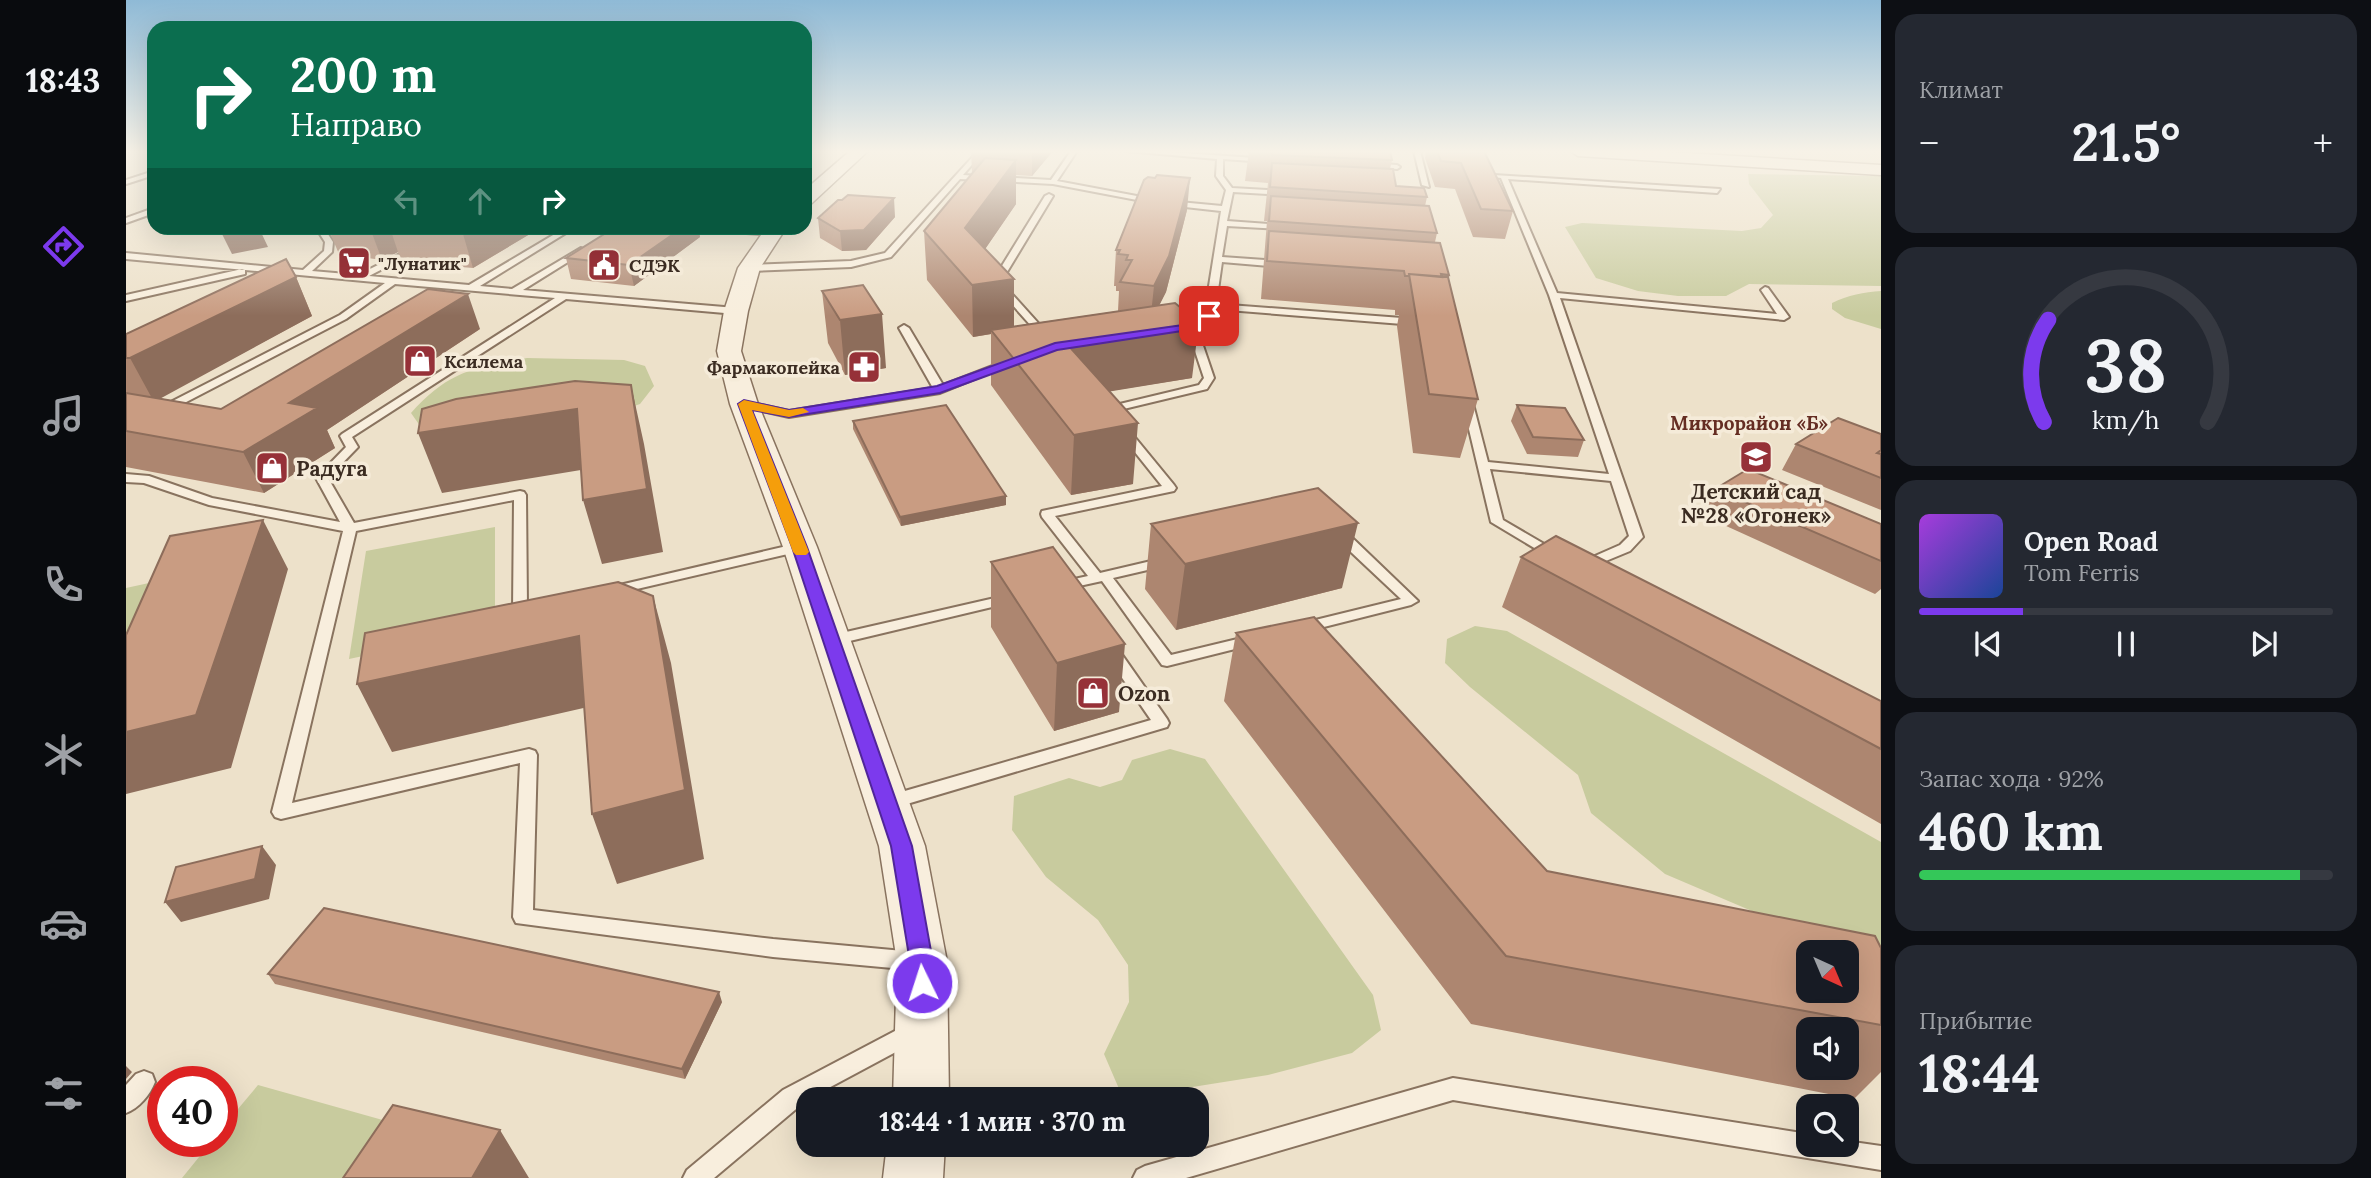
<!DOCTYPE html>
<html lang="ru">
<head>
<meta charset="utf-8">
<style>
  body { margin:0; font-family:Lora,serif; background:#242831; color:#f1f3f6; height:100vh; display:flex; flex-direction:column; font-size:26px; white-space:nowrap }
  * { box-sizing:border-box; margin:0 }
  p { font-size:23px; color:#9ea1a6 }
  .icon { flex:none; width:38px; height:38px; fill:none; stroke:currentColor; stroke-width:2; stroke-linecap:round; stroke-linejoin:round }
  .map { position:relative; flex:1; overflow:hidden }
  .details { display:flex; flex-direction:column; gap:14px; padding:14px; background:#0d0f14; width:490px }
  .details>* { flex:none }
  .guide { position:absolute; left:21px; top:21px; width:665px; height:214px; border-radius:21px; box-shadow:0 7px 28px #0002; background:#0b6e4f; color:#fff; overflow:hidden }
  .needle { width:46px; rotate:136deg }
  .tools { position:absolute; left:1670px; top:940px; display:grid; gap:14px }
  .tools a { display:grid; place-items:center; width:63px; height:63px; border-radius:14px; background:#171b24; box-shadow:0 7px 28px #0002; font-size:35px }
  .speed { position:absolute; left:21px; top:1066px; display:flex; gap:14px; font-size:35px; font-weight:700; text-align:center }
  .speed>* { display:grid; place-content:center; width:91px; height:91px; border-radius:50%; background:#171b24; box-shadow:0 7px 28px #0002; line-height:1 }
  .speed .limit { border:10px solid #d22; background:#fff; color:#111 }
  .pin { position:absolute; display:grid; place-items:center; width:60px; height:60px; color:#fff; margin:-30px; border-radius:14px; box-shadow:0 4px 10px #0006 }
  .me { position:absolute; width:77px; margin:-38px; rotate:356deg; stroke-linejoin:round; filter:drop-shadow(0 0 5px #0008) }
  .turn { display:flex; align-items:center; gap:24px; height:147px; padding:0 28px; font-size:32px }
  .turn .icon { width:91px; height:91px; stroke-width:2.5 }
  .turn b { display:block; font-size:49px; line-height:60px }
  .lanes { display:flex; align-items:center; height:66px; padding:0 28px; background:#0003; justify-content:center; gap:35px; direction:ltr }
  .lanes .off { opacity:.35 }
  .big { font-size:52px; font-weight:700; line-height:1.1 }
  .details .widget { flex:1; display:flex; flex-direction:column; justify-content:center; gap:10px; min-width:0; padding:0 24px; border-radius:21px; background:#242831 }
  .details .dial { align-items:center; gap:0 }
  .dial svg { height:182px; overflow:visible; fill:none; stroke:#363941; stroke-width:7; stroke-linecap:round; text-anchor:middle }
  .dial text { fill:#f1f3f6; stroke:none }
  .song { display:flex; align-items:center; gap:21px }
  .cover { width:84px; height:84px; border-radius:10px; background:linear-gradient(135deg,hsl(280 70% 55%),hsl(220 70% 35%)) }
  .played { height:7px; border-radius:4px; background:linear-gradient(90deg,#7c3aed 25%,#363941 25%) }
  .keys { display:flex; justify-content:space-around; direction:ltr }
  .heat { display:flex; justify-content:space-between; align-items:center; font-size:38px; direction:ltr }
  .charge { height:10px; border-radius:5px; background:linear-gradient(90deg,#34c759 92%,#363941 0) }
  .trip { position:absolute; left:670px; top:1087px; width:413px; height:70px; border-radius:21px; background:#171b24; box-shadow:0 7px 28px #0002; font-weight:700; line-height:70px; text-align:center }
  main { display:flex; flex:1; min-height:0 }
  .dock { display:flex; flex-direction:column; width:126px; justify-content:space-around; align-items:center; background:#090b0e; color:#9ea1a6 }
  .dock .icon { width:49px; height:49px }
  .dock .current { color:#7c3aed }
  .dock b { font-size:32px; color:#f1f3f6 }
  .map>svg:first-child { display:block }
  .green { fill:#c8cb9e }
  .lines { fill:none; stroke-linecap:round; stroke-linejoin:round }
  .service-casing { stroke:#89735f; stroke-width:4 }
  .tertiary-casing { stroke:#89735f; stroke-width:3 }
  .service { fill:#f8eedd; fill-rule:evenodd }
  .tertiary { fill:#f8eedd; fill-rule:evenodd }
  .wall { fill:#ad8670; fill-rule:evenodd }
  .shaded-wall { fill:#8d6d5b }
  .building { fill:#c99c82; stroke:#8d6d5b; stroke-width:2; fill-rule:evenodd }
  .route { fill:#7c3aed; stroke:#51269a; stroke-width:2 }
  .slow { fill:#f59e0b }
  .labels { text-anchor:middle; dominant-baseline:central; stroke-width:7; stroke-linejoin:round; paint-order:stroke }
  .far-poi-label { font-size:18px; font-weight:bold; fill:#3b2c22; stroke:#f5ebd9; text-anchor:start }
  .far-neighbourhood-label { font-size:19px; font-weight:bold; fill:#652d23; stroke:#f5ebd9 }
  .poi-label { font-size:21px; font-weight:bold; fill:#3b2c22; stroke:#f5ebd9; text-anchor:start }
</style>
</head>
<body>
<main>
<nav class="dock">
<b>18:43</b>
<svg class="icon current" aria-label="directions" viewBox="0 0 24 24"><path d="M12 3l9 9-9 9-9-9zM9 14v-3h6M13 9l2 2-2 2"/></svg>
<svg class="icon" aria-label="music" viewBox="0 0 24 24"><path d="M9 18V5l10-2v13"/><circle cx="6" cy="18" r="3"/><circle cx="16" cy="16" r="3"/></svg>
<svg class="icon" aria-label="phone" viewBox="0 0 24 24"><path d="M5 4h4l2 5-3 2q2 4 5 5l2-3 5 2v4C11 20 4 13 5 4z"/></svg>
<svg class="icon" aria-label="climate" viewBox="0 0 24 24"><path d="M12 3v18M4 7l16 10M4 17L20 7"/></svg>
<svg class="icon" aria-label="car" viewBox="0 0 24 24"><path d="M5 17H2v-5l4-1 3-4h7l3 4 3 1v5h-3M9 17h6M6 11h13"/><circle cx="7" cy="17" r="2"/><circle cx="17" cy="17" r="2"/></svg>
<svg class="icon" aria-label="filters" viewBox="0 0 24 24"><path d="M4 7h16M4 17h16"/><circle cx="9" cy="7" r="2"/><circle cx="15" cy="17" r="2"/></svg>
</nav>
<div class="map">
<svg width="1755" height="1178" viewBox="0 0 1755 1178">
  <rect width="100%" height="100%" fill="#ede1ca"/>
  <path class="green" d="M1622,174L1755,176V286L1623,284L1600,296H1552L1512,291L1470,278L1439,227L1456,223L1616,231L1635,228L1647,215L1623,184Z
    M1755,291V329L1719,318L1706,309V303C1722,295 1738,292 1755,291Z
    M401,358L498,360L519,366L528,386L514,404L473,418L299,433L285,413C321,372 348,367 401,358Z
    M369,527V628L223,659L240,551Z
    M23,583L0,637V588Z
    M1349,626L1381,631L1755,842V966L1539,874L1465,813L1452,775L1344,687L1319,663L1321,639Z
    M1044,749L1079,759L1247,995L1255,1030L1226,1053L1142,1075L997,1098L978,1054L1003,1002L1002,965L972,920L920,877L886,830L888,796L943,778L974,787L996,780L1006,760Z
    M132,1085L278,1126L242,1178H56L86,1141H96V1128Z"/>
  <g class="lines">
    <defs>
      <path id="service" d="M852,151H858L837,175L925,180L945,151H951L931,181L1032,200L1096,206L1100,190L1090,176L1091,159L1000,151H1030L1143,159L1141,162L1097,159V176L1106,188L1160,191L1164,193L1160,195L1107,192L1101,221L1156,225L1160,227L1156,229L1101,226L1096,257L1155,261L1159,264L1155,267L1096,262L1090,304L1289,319L1294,322L1289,325L1089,309L1082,321L1071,328L1088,378L1081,389L981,413L976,410L977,408L1073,385L1078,378L1062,330L1056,331L1051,328L1072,320L1079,311L1095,211L1032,204L927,184L834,179L765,257L725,267L623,271L619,268L623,265L725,261L759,253Z
        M1288,151H1294L1303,187L1296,185Z
        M1245,163L1271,165L1274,167L1271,169L1243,166Z
        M28,171V175L0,184V180Z
        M1368,175L1594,189L1591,193L1382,179L1431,293L1651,314L1635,290L1639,287L1642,288L1663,317L1658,320L1434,298L1517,537L1504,551L1458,570L1451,566L1453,563L1494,545L1503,536L1485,481L1364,469L1377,520L1437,555L1435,558H1425L1365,522L1337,404L1342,401L1347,404L1362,462L1483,474L1423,295L1375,178L1368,177Z
        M923,194L927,196L875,282L922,334V338H916L866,282L919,196Z
        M28,208V213L0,223V218Z
        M190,228H198L207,242L206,252L186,271L232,275L288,247H291V251L243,276L343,285L439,228H448L354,286L386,289L455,248L459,250L458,252L397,290L610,308L615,311L610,314L440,299L226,437L232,447L202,478L228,523L394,491L398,492L400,495L401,606L408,610L406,613L394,617L387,612L388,500L230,531L166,803L403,749L409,751L411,755L407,910L647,939L788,952L795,955L798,961L795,967L788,970L647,957L390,923L387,917L394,763L155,819L149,817L146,812L217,531L83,505L18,483L0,482V474L23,476L86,498L214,522L190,478L220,447L214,436L216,434L429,298L269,284L220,319L41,412H33V408L214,315L259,283L0,259V253L177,270L198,251L199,242Z
        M573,228L647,231L651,233L647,235L577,230Z
        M116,269L119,270V274L0,301V295Z
        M778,325L783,328L817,385L879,361L888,363L814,393L663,417L614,406L613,404L618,401L663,411L807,388L773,328Z
        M998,428L1002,429L1048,485L1050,488L1048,491L929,516L974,573L1038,558L1043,559L1045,562L1043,565L987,578L1045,655L1124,636L1131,641L1129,644L1041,666L1036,665L976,581L935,590L928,586L930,583L962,576L916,517L915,514L916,511L1036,486L992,431Z
        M1214,530L1219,531L1292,601L1285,605L1178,632L1173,630L1171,627L1173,624L1275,599L1209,537L1207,534Z
        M674,543L681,547L679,550L485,595L478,591L485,587Z
        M882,595L889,599L887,602L707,645L700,640L707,635Z
        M987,648L992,649L1041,719L1043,723L1041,727L764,809L758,807L755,802L758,797L1025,720L979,653Z
        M786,1022L794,1025L797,1032L794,1039L682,1099L588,1178H557L561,1170L657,1090Z
        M18,1071L26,1074L29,1082C24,1095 13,1108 0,1113V1085L10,1074Z
        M1327,1078L1682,1134V1144H1720V1141L1755,1146V1170L1327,1100L1060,1178H1007L1011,1170L1019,1166Z"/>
      <path id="tertiary" d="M724,151H742L686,203L679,205V190Z
        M1444,151H1528L1755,165V175L1452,156Z
        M640,228H660L634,268L622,311L615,351L632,404L691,547L799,846L821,962L823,1099H767L771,962L753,846L657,547L604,404L591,351L598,311L612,268Z
        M761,1144H819L817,1178H757Z"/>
    </defs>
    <use href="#service" class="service-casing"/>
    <use href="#tertiary" class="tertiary-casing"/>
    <use href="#service" class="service"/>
    <use href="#tertiary" class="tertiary"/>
  </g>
  <path class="wall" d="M845,151H927L906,176L890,175V204L859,249L888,279V326L992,311L993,291H990V286H988L990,250L1061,210L1040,292L1033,305L1066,378L983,391L1007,484L945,495L865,385V334L847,337L801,280L798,231L848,172H846Z
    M1123,151H1264L1266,160L1264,169L1270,186L1301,197L1299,206L1311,233L1309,242L1323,275L1322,278L1352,399L1334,458L1287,453L1271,326L1273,315H1269V310L1135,299L1141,221H1138L1142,183L1119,181Z
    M1300,151H1358L1387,211L1379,239L1347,237L1329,189L1309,187L1299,158Z
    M769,217L740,250L716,251L694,238L692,218Z
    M202,228H414L347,268L276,262L272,252L256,260L213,254Z
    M488,228H572L574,237L508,286L445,279L440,258Z
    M170,277L186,316L33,398L95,409L354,329L201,430L209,448L138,493L0,467V334Z
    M696,291L760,368L719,375L702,343Z
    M1391,405L1458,440L1452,457L1401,454L1385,421Z
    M727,421L880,496V505L775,526L727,429Z
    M1755,434V510L1656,470L1670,444Z
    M1589,489L1755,524V589L1749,594L1576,515Z
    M1025,524L1216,588L1050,630L1019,589Z
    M1395,557L1755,701V824L1376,607Z
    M865,562L993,712L928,731L865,627Z
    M1110,633L1421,871L1755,948V1072L1728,1099L1345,1024L1098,701ZM1682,1029H1720V1068H1682Z
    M142,974L596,1002L559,1079L149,984Z"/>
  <path class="shaded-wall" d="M906,151H927L906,176Z
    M890,160V204L840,277L839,228Z
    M1064,178L1061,210L1040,292L1024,324L1028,286Z
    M768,198L769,217L740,250L716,251L714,231Z
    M93,228H133L142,247L106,254Z
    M244,228H320H264L272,252L256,260Z
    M349,228H414L347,268L337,234Z
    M556,228H572L574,237L508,286L503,265Z
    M170,277L186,316L28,402L4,358Z
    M888,279V331L865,330V334L847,337L846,285Z
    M342,294L354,329L201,430L209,448L138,493L117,452L163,403Z
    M756,314L760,368L719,375L714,320Z
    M1073,323L1066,378L938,399L940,343Z
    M505,385L518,444L537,552L476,564L457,500Z
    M451,409L467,468L316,493L292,433Z
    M1012,423L1007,484L945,495L948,435Z
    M880,496V505L775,526L774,517Z
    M137,520L162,569L105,768L0,794V732Z
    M1232,523L1216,588L1050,630L1059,564Z
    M527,596L545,663L578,859L491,884L466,814Z
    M453,636L475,704L266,752L231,684Z
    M999,644L993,712L928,731L931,663Z
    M136,846L150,865L143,899L55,922L39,902Z
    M593,992L596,1002L559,1079L556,1069Z
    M0,1066L6,1072L0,1079Z
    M374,1130L403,1178H346Z"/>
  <path class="building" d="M1145,151H1264L1266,160L1146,155L1147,151Z
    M1311,151H1358L1387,211L1355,209L1335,163L1315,161Z
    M859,158L890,160L839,228L888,279L846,285L798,231Z
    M1146,163L1267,169L1270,186L1298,188L1301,197L1144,187Z
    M1031,175L1064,178L1043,256L1028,286L994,282L1006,260H1000L1002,255L992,254L994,250H990L1018,180L1022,177L1029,178Z
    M722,195L768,198L738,230L714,231L692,218L712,200H716Z
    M1145,196L1303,206L1311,233L1143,221Z
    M264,228H349L337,234Z
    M488,228H556L503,265L440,258Z
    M1143,231L1314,243L1323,275L1315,274L1316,277L1283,274V276H1279L1278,271L1141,261Z
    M160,259L170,277L4,358H0V334Z
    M1283,274L1322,277L1352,399L1303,394Z
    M737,285L756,314L714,320L696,291Z
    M302,289L342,294L163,403L191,408L117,452L0,431V393L95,409Z
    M1049,303L1073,323L940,343L1012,423L948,435L865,330Z
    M449,381L505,385L521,489L457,500L451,409L292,433L296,409L330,399Z
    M820,405L880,496L774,517L727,421Z
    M1391,405L1439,408L1458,440L1407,437Z
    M1712,418L1755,434V450L1751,453L1755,454V478L1670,444Z
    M1622,469L1755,524V561L1589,489Z
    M1192,488L1232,523L1059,564L1025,524Z
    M137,520L70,715L0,732V635L44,536Z
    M1430,536L1755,701V749L1395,557Z
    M927,547L999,644L931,663L865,562Z
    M492,582L527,596L559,790L466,814L453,636L231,684L239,633Z
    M1188,617L1421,871L1749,936L1755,948V1025L1380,956L1110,633ZM1682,952H1720V990H1682Z
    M136,846L129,879L39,902L50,867Z
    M198,908L593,992L556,1069L142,974Z
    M267,1105L374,1130L346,1178H217Z"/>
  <linearGradient id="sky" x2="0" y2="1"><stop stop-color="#8fbad6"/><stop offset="0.48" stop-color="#f7f2e7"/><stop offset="1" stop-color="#f7f2e7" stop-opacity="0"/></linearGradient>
  <rect width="1755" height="316" fill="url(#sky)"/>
  <path class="route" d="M1079,314L1088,316L1079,326L1069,329L931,350L814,393L663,417L626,410L681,547L786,846L807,962L808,983L804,991L796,994L788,991L784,983V962L765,846L666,547L612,404L618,400L663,410L811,386L929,343L1064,324L1072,321Z"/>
  <path class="slow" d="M618,400L663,410L677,408L683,412L663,417L626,410L683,552L680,555H670L667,552L612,404Z"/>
  <defs>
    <symbol id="supermarket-square" viewBox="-11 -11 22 22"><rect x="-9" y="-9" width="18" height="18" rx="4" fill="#963138" stroke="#f5ebd9"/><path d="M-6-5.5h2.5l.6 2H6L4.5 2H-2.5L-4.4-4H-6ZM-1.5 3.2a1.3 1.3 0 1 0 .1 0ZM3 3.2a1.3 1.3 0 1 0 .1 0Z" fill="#fff"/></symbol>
    <symbol id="civic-square" viewBox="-11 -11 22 22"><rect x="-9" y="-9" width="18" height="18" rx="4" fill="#963138" stroke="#f5ebd9"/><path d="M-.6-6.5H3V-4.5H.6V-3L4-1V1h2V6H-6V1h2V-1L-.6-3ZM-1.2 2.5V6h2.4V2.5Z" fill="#fff"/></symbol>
    <symbol id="shop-square" viewBox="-11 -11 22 22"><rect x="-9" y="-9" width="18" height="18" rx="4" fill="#963138" stroke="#f5ebd9"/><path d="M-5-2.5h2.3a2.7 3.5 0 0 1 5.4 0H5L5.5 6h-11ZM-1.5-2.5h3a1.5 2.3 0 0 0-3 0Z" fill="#fff"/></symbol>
    <symbol id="pharmacy-square" viewBox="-11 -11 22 22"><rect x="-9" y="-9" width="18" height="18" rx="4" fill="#963138" stroke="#f5ebd9"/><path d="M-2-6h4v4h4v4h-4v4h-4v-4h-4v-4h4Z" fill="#fff"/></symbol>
    <symbol id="school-square" viewBox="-11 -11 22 22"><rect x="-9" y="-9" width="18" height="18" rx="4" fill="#963138" stroke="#f5ebd9"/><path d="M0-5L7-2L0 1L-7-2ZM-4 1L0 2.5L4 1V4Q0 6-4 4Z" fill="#fff"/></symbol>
  </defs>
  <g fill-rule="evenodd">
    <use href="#supermarket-square" x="209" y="244" width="38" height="38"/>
    <use href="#civic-square" x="459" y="246" width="38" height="38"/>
    <use href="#shop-square" x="275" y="342" width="38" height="38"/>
    <use href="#pharmacy-square" x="719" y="348" width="38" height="38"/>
    <use href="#school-square" x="1611" y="438" width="38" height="38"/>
    <use href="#shop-square" x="127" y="449" width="38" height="38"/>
    <use href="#shop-square" x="948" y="674" width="38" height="38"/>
  </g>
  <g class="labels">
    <g class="far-poi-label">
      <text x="252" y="263">"Лунатик"</text>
      <text x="503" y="265">СДЭК</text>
      <text x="318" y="361">Ксилема</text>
      <text x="714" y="367" text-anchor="end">Фармакопейка</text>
    </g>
    <g class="far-neighbourhood-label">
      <text x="1623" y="423">Микрорайон «Б»</text>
    </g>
    <g class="poi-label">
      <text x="170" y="468">Радуга</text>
      <text x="1630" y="491" text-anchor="middle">Детский сад<tspan x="1630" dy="24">№28 «Огонек»</tspan></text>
      <text x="992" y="693">Ozon</text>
    </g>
  </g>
</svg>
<div class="tools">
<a><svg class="needle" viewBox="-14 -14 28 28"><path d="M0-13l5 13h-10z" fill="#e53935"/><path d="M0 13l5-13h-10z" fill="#9ea1a6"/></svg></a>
<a><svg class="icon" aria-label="sound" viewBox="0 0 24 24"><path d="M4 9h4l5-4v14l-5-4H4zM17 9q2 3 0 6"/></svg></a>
<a><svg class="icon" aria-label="search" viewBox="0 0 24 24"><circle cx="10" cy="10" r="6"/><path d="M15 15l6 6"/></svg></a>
</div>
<div class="speed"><div class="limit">40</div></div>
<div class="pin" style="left:1083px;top:316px;background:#d93025"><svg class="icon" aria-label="arrive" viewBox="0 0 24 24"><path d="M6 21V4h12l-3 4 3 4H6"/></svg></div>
<svg class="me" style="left:796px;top:983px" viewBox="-20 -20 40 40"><circle r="17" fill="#7c3aed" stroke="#fff" stroke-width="3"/><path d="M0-11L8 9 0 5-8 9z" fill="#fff"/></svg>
<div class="trip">18:44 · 1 мин · 370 m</div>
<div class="guide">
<div class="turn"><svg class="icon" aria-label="right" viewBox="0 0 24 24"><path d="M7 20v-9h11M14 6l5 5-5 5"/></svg><div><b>200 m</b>Направо</div></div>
<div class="lanes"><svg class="icon off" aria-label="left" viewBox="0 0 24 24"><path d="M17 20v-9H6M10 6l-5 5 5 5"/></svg><svg class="icon off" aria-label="ahead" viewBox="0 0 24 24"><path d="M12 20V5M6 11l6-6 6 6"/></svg><svg class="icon" aria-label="right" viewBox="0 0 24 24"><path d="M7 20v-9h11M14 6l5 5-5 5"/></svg></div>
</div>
</div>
<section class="details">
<div class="widget"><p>Климат</p>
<div class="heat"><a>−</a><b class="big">21.5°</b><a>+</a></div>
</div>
<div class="widget dial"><svg viewBox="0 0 100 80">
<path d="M14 69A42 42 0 1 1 86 69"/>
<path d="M14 69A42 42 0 0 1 16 24" stroke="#7c3aed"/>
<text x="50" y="56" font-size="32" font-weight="700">38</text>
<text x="50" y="72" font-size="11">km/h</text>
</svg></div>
<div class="widget">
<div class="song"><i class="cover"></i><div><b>Open Road</b><p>Tom Ferris</p></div></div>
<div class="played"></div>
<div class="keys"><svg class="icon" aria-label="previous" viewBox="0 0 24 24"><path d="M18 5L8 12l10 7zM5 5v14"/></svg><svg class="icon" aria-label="pause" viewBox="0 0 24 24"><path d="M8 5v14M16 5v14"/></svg><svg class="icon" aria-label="next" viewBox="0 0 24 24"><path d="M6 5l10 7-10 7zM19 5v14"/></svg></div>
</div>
<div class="widget"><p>Запас хода · 92%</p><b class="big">460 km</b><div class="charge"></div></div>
<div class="widget"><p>Прибытие</p><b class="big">18:44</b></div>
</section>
</main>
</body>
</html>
